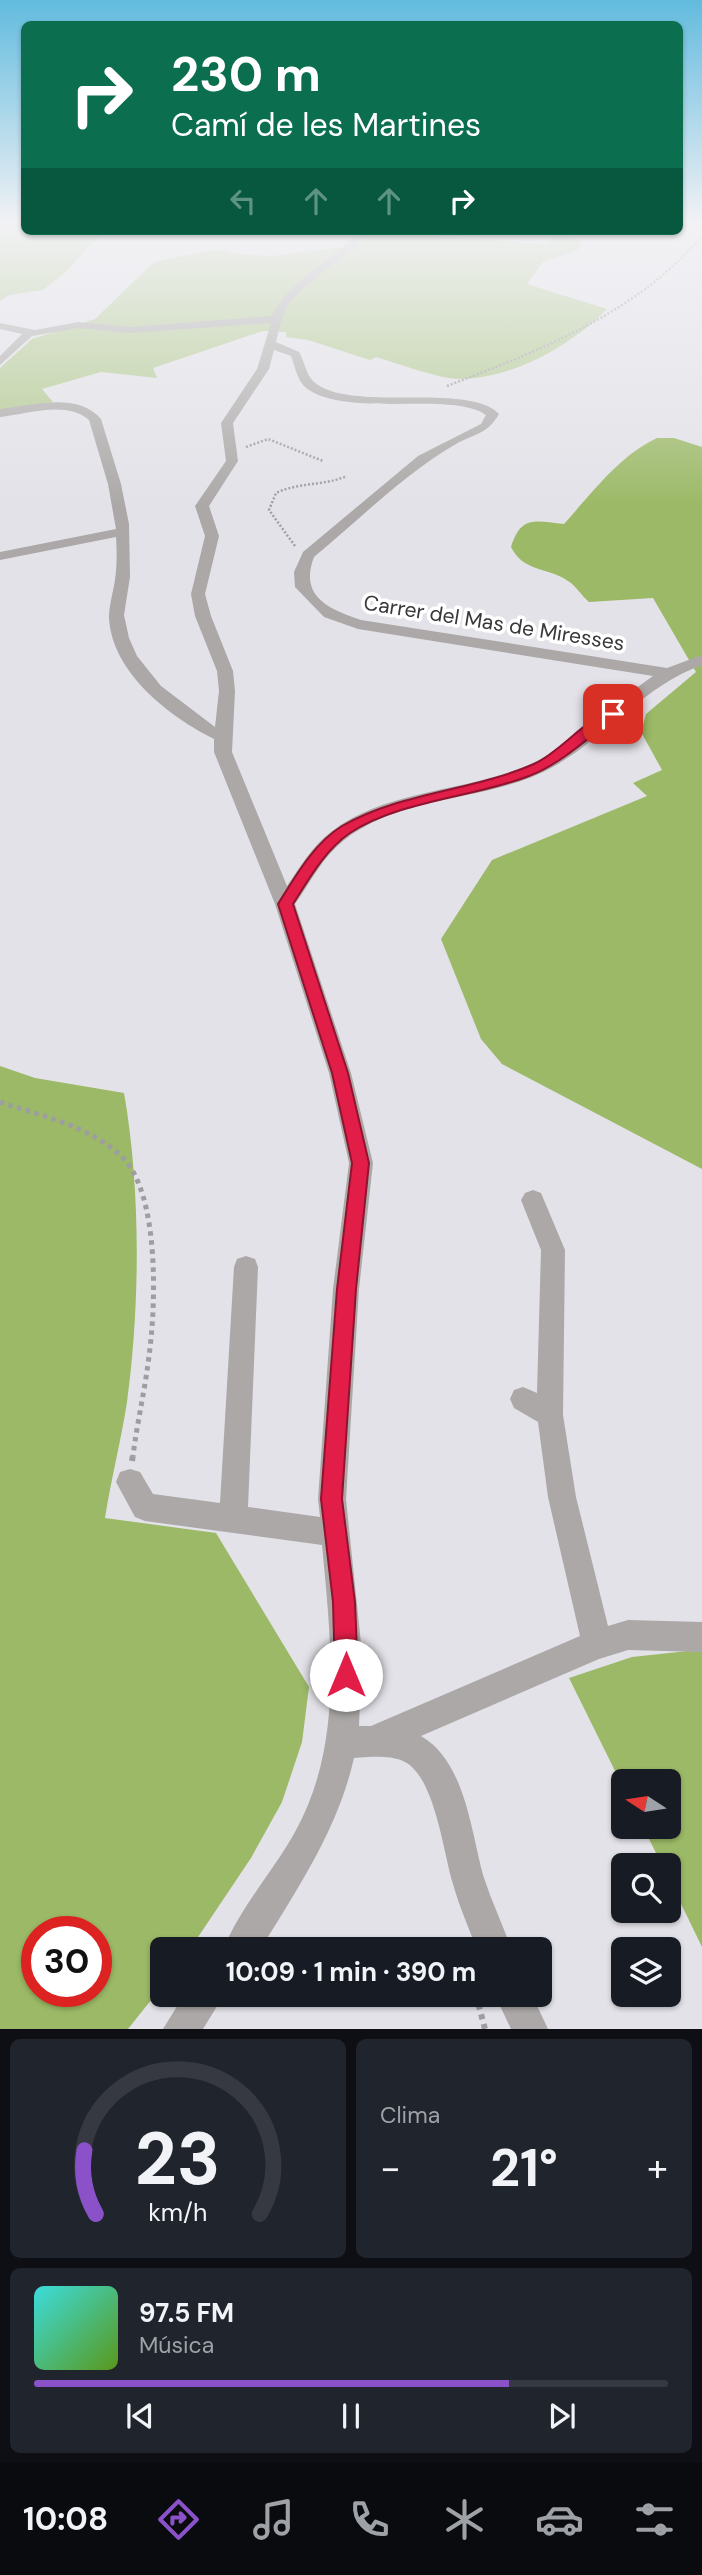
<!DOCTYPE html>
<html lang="es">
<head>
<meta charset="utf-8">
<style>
  body { margin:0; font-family:"DM Sans",sans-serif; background:#20242c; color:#f1f3f6; height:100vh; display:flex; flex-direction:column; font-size:26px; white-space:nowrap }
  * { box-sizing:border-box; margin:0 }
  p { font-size:23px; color:#9ea1a6 }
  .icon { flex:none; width:38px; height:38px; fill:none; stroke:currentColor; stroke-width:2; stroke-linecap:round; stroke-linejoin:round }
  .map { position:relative; height:2029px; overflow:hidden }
  .drawer { display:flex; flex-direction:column; gap:10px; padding:10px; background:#0d0f14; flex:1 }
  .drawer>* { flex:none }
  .guide { position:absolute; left:21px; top:21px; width:662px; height:214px; border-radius:10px; box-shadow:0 2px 5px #0004; background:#0b6e4f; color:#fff; overflow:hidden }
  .needle { width:46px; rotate:282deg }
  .controls { position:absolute; left:611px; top:1769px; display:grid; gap:14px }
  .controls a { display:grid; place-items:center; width:70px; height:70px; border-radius:10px; background:#171b24; box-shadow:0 2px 5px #0004; font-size:35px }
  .speed { position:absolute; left:21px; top:1916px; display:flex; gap:14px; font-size:35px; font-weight:700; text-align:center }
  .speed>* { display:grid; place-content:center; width:91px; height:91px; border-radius:50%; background:#171b24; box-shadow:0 2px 5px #0004; line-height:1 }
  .speed .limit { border:10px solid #d22; background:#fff; color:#111 }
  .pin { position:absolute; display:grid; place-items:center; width:60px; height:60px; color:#fff; margin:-30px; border-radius:14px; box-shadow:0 4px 10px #0006 }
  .me { position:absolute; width:77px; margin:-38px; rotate:0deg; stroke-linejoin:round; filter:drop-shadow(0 0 5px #0008) }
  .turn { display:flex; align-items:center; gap:24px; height:147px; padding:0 35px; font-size:32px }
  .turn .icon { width:91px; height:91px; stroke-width:2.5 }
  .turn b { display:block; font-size:49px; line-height:60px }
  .lanes { display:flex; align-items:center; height:66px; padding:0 35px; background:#0003; justify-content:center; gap:35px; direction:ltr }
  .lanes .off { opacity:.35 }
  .big { font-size:52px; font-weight:700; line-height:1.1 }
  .drawer .card { flex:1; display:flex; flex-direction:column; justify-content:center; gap:10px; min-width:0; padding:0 24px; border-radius:10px; background:#20242c }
  .drawer .dial { align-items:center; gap:0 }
  .dial svg { height:182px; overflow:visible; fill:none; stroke:#363941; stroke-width:7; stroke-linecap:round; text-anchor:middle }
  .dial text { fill:#f1f3f6; stroke:none }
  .song { display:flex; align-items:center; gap:21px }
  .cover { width:84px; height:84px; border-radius:10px; background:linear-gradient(135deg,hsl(180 70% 55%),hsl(90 70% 35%)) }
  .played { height:7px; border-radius:4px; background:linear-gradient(90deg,#8a51c8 75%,#363941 75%) }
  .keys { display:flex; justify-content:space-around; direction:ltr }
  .heat { display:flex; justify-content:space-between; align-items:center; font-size:38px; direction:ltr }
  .drawer .tiles { flex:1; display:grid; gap:10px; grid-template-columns:1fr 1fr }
  .card:last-child { grid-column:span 2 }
  .trip { position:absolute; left:150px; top:1937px; width:402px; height:70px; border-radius:10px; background:#171b24; box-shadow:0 2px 5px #0004; font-weight:700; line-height:70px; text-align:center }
  .dock { display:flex; height:112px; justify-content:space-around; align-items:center; background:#090b0e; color:#9ea1a6 }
  .dock .icon { width:49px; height:49px }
  .dock .selected { color:#8a51c8 }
  .dock b { font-size:32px; color:#f1f3f6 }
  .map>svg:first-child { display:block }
  .green { fill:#b0c88b }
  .forest { fill:#9bb966; fill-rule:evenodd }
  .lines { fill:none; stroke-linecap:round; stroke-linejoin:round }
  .path-far2 { stroke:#9e9da1; stroke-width:2.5; stroke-dasharray:2 2; stroke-linecap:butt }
  .path-far1 { stroke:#9e9da1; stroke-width:5; stroke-dasharray:4.5 4.5; stroke-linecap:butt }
  .path { stroke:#9e9da1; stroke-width:6; stroke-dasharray:5 5; stroke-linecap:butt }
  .minor { fill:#aba8a7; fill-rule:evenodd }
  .route { fill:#e11d48; stroke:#92132f; stroke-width:2 }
  .labels { text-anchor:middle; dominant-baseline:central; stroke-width:7; stroke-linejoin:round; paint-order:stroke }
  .far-street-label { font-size:21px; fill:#38383a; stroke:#fff }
</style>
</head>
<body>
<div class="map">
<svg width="702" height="2029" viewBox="0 0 702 2029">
  <rect width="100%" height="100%" fill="#e3e2e8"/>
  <path class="green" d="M15,223H24V231H110L87,248L66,272L43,290L9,295L0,301V227Z
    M355,231L547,244L553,240L548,231H565L564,234L583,242L577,251L543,262L527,284L607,309C569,347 514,378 459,379C439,379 397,363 376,357L370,360L308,340L286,337V332L263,331L153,368L157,378L101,372L42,389L53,402L0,410V368L32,339L95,319L154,262L217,249L236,254L272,256L343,247Z"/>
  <path class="forest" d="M657,438H674L702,447V1169L502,1064L481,1039L441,939L492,860L647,796L633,783L662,770L641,732L646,714L696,672L653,598L589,602C582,596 576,586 568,581C548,567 523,572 511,547C521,515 535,521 564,524C591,494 620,455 657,438Z
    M0,1066L35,1078L124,1093C141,1189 140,1306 127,1402C121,1441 111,1479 105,1518L216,1533L309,1687L302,1742L282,1802L251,1858L190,1949L163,1950V1985L128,2029H0ZM37,1932H96V1992H37Z
    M688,1651L702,1652V1947L669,1879L668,1866L662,1865L643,1827H668V1782H623V1787L569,1678L632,1657Z"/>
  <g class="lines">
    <path class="path-far2" d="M447,386C538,351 639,313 702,235
      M246,447L268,439L323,461
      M295,546L269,510L276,493C299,482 324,486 347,476"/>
    <path class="path-far1" d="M0,1102C41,1116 88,1125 121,1156C160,1192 156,1306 149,1356C145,1390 137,1423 133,1456"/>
    <path class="path" d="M132,1461L133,1455
      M476,1995L485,2029"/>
    <path class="minor" d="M362,231H372C349,258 296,284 283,315C280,324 278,334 276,342L299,352C304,360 306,374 313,381C348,414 468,381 499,414C487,435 475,433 456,444C404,474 360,519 314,557C299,596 328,609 361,620L667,668L702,655V665C644,686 606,737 553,767C488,803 402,793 343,841C322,858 310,883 295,904L351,1073L373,1163L359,1289L346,1499L362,1653L359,1726H371L580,1636L548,1497L538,1422L514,1408L510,1399L514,1390L523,1387L537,1393L541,1250L521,1200L525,1193L533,1190L541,1193L565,1250L563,1415L576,1497L608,1626L628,1620L702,1622V1652L628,1650L599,1659L421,1736C466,1762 471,1833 484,1878C492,1902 503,1926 512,1950H477C469,1928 459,1906 453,1884C443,1852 435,1775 403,1761C389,1755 369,1757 354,1758C338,1829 298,1888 260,1950H223C240,1907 273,1872 295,1832C344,1744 331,1641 322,1545L145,1521L135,1517L116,1482L120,1472L130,1469L140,1472L153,1494L220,1503L234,1267L237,1259L246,1256L255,1259L258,1267L248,1507L320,1517L318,1499L333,1289L349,1163L329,1073L275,904L214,752V739C170,717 112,673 109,618C109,605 113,593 115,580C117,566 117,552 116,537L0,560V552L116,529L108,484L89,420C67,400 27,414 0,417V409C31,406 77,391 101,419L121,484L129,524L130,577L124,615L129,638L137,656L161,686L215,727L219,691L217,671L195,616L191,594L205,536L195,506L226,461L221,423L257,369L271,323L130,333L78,328L32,336L0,365V356L22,334L0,329V323L35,330L78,322L130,327L272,316C284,285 338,255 362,231ZM274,350L291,356C295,366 297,379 304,386C342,420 451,390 486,415L481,424L418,456L303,552L294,572L295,587L324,617L358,629L653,676C614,703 580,740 537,761C472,793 389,787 331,832C312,846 300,867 287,886L232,752L235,691L233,671L211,616L205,594L219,536L209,506L238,461L233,423L269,369Z
      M184,1995H224L203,2029H163Z
      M495,1995H532L548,2029H511Z"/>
  </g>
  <linearGradient id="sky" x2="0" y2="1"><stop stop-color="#62bbde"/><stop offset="0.44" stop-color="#f2f2f5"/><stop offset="1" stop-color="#f2f2f5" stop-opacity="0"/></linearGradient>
  <rect width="702" height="507" fill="url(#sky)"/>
  <path class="route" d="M613,710L617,711V716C589,737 561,764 529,776C475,797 398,801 350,833C325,850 309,879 293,904L348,1073L369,1163L356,1289L342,1499L355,1602L358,1675L355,1683L346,1687L338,1683L335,1675L333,1602L321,1499L337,1289L352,1163L332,1073L278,904C295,877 314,843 342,826C401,792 473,791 534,764C562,751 584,719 613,710Z"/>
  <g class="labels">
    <g class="far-street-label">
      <text transform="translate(494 623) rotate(9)">Carrer del Mas de Miresses</text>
    </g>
  </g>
</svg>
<div class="controls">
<a><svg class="needle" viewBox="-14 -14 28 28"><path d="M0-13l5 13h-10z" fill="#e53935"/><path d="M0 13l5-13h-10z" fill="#9ea1a6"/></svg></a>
<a><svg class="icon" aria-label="search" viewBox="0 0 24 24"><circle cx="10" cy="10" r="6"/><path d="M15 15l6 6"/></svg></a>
<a><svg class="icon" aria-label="layers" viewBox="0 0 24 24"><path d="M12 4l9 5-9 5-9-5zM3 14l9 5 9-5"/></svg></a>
</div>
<div class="speed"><div class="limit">30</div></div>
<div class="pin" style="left:613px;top:714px;background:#d93025"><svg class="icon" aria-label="arrive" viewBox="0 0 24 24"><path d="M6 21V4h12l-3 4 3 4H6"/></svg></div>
<svg class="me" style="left:346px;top:1675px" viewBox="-20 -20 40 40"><circle r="19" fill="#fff"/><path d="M0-13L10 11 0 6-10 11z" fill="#e11d48"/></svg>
<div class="trip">10:09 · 1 min · 390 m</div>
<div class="guide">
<div class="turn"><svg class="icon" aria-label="right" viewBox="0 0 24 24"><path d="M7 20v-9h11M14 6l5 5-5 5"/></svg><div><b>230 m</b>Camí de les Martines</div></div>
<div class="lanes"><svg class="icon off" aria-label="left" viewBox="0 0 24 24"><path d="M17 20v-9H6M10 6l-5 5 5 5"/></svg><svg class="icon off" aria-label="ahead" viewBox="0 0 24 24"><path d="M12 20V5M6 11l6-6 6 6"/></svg><svg class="icon off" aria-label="ahead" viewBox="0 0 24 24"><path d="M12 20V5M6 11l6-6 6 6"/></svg><svg class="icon" aria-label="right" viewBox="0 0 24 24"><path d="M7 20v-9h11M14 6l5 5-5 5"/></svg></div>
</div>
</div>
<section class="drawer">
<div class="tiles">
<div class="card dial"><svg viewBox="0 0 100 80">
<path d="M14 69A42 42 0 1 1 86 69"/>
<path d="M14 69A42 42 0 0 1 9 41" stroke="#8a51c8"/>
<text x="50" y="56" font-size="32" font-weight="700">23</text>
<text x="50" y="72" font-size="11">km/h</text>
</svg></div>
<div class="card"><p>Clima</p>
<div class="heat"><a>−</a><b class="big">21°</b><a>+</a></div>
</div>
<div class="card">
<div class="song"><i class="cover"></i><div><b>97.5 FM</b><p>Música</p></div></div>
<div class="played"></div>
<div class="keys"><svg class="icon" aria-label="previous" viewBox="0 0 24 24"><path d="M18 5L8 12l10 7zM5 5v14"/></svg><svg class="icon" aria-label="pause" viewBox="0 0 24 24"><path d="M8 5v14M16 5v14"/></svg><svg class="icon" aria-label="next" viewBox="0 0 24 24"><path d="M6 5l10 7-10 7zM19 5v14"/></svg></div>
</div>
</div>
</section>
<nav class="dock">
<b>10:08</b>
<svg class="icon selected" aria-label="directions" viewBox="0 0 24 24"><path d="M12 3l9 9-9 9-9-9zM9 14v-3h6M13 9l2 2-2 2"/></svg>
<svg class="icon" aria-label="music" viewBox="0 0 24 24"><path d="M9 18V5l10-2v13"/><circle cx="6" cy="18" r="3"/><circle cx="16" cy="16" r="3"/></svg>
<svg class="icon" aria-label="phone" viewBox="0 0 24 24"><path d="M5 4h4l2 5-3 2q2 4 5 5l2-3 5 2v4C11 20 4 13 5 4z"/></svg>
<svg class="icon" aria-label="climate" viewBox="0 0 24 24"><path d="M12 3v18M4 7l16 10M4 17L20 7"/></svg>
<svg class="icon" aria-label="car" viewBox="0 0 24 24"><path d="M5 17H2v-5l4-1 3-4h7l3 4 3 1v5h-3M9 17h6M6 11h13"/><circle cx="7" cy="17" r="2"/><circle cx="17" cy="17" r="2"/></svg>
<svg class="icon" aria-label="filters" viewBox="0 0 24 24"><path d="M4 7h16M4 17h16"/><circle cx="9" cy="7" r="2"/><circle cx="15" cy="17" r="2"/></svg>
</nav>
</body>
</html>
